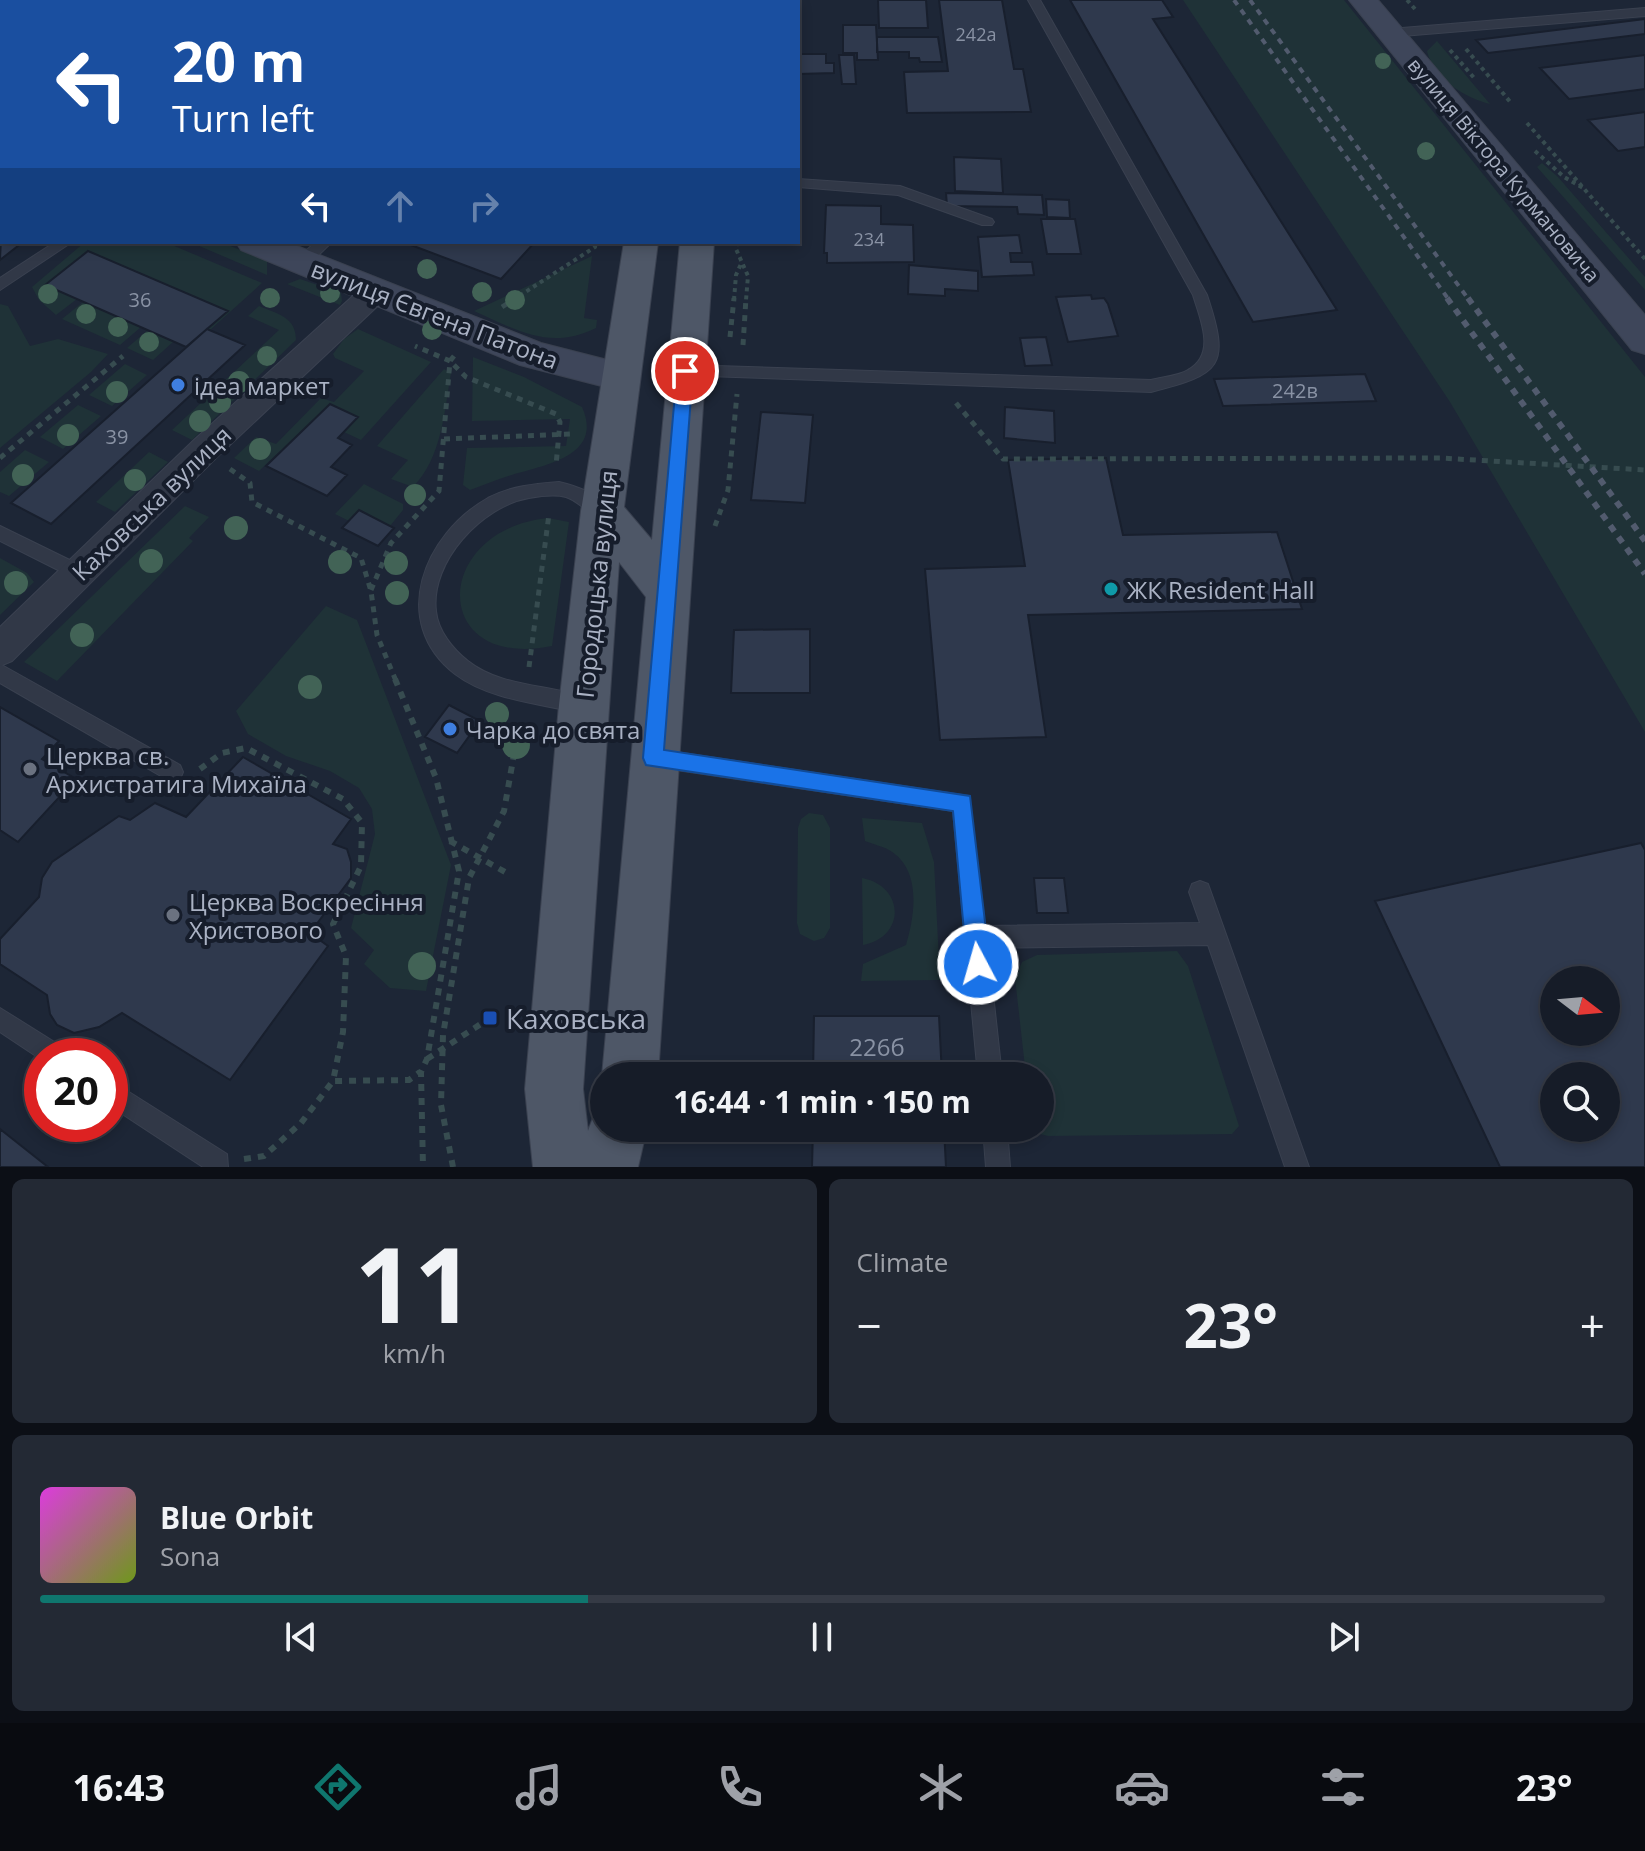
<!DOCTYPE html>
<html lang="en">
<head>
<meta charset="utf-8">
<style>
  body { margin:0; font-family:"Open Sans",sans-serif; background:#232934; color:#f1f3f6; height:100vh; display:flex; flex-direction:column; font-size:30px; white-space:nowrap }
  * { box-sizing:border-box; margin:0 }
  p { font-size:26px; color:#9ea1a8 }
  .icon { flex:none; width:44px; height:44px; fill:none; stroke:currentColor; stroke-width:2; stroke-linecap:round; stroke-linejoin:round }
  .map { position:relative; height:1167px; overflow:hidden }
  .side { display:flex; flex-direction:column; gap:12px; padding:12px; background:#0c0f16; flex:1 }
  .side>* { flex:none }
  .banner { position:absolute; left:0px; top:0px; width:800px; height:244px; box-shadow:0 4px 12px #0003,0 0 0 2px #353a45; background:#1a4fa0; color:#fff; overflow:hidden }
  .needle { width:52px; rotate:106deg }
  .fabs { position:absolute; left:1540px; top:966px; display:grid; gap:16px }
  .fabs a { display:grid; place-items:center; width:80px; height:80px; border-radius:50%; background:#161c28; box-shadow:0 4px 12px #0003,0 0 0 2px #353a45; font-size:40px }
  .speed { position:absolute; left:24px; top:1038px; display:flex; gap:16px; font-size:40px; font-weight:700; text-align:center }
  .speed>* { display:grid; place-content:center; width:104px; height:104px; border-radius:50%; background:#161c28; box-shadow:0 4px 12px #0003,0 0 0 2px #353a45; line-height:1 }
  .speed .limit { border:12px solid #d22; background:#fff; color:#111 }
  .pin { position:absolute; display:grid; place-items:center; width:68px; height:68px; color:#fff; margin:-34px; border:4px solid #fff; border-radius:50%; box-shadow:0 2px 8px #0007 }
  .me { position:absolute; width:88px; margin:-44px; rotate:354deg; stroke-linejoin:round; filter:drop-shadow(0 0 6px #0008) }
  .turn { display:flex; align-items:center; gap:28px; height:168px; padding:0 40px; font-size:36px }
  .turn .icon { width:104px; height:104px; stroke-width:2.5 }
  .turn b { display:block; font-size:56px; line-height:68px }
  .lanes { display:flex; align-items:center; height:76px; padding:0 40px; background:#0003; justify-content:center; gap:40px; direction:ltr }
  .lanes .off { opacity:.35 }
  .big { font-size:60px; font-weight:700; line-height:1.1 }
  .side .card { flex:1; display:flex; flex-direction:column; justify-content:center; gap:12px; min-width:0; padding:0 28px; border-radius:12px; background:#232934 }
  .side .dial { align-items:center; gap:0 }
  .dial b { font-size:104px; line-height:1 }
  .song { display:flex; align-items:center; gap:24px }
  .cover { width:96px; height:96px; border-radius:12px; background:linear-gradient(135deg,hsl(300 70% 55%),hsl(80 70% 35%)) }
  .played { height:8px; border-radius:4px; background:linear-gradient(90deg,#0f766e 35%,#353a45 35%) }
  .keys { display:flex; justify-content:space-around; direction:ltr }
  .heat { display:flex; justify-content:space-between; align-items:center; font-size:44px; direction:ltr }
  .side .tiles { flex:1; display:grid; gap:12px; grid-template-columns:1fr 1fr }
  .card:last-child { grid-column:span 2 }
  .trip { position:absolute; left:590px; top:1062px; width:464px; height:80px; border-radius:40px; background:#161c28; box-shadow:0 4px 12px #0003,0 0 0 2px #353a45; font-weight:700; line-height:80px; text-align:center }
  .menu { display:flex; height:128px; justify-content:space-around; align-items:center; background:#090b10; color:#9ea1a8 }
  .menu .icon { width:56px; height:56px }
  .menu .current { color:#0f766e }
  .menu b { font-size:36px; color:#f1f3f6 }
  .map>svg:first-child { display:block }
  .green { fill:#1f3237 }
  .building { fill:#2f394d; stroke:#181f2d; stroke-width:2; fill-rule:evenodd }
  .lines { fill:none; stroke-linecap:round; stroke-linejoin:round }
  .lane-casing { stroke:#3a4150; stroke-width:2 }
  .street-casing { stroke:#3a4150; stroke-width:2 }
  .secondary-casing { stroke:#3a4150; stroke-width:2 }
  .primary-casing { stroke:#3a4150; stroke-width:2 }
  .path-far2 { stroke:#374c50; stroke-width:4; stroke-dasharray:4 4; stroke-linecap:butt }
  .path-far1 { stroke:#374c50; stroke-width:5; stroke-dasharray:6 6; stroke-linecap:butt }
  .path { stroke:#374c50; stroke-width:6; stroke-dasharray:7 7; stroke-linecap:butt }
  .lane { fill:#313847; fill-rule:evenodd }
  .street { fill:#313847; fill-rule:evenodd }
  .secondary { fill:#3e465a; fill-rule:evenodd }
  .primary { fill:#4e5767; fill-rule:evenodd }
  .rail-far1 { stroke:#525b6e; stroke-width:4; stroke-dasharray:6 6; stroke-linecap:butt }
  .rail { stroke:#525b6e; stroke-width:6; stroke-dasharray:7 7; stroke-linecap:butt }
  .tree { fill:#426356 }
  .route { fill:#1a73e8; stroke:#114b97; stroke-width:2 }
  .shop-dot { fill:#3f7fe0; stroke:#161d2b; stroke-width:3 }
  .culture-dot { fill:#0f9aa8; stroke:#161d2b; stroke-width:3 }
  .worship-dot { fill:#6b7280; stroke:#161d2b; stroke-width:3 }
  .transit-dot { fill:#1a4fb4; stroke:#161d2b; stroke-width:3 }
  .labels { text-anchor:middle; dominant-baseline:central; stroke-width:8; stroke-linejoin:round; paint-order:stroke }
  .far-number-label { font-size:18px; fill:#8992a4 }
  .far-street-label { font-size:20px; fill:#aab2c4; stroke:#161d2b }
  .number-label { font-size:20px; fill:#8992a4 }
  .street-label { font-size:24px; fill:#aab2c4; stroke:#161d2b }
  .poi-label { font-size:24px; fill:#aab2c4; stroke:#161d2b; text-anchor:start }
  .near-number-label { font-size:24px; fill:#8992a4 }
  .near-poi-label { font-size:28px; fill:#aab2c4; stroke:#161d2b; text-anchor:start }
</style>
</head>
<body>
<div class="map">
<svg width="1645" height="1167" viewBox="0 0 1645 1167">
  <rect width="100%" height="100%" fill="#1d2636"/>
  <path class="green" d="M1183,0H1344L1645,377V732L1450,402Z
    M1437,41L1490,104C1465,98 1433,78 1427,51Z
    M1542,163L1558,177L1645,277V290L1537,167Z
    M85,242H165L262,283L210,330L207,329L227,310L89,251L77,299L56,315L39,300L32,287Z
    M190,242H221L267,261V275Z
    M592,256L584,318L597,320L596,328C550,351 517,330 474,311Z
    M300,279L341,293L342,301L340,305L287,284Z
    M83,302L141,327L120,345L62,319Z
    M0,304L8,306L30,346L58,339L108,354L91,372L0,448Z
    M259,306C278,314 296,317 296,340L192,440L172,430L279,330L248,316Z
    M358,329L431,362L361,440L344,432L358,417L330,404L259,471L234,458L256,437L276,444L321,398L334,402L364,371L335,358L333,354L344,339Z
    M148,330L173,342L153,360L127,348Z
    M473,357L524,377L582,407C604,456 545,465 512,475C498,479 484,485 470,490L463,485L467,448L566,446L570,419L472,421Z
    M125,364L147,375L112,406L89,395Z
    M444,369L451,373C444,413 442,457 413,487L391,479L408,460L377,446Z
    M78,405L101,416L63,449L40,437Z
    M25,450L49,462L9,496L0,492V472Z
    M149,452L168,462L115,512L96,502Z
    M364,484L403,504V510L390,526L359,510L349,521L335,514Z
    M185,506L209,517L189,538L193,541L57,681L24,662Z
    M548,518L569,522L552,646C429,671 431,530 548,518Z
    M0,558L27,573L34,582L0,615Z
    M326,606L357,620L451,865L426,991L390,988L364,964L374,950L351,928L375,834L372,809L359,788L330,771L286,756L248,734L236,711Z
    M809,813L823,815L830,828V928L824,938L814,941L800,934L797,923L798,828L801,819Z
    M862,818L922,823L934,862L940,980L861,981L863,964L906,945C915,915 922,869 889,850C882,846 872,844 865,841Z
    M862,878C905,886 906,937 863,945Z
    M1177,951L1188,966L1239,1126L1232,1134L1048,1136L1032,1132L1031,1128H1040V1076H1026L1015,978L1022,962L1037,955Z"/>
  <path class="building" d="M482,0H581L481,2Z
    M878,0H926L928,28H879Z
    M939,0H1002L1014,69H1023L1031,112L907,113L904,72L948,71Z
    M1070,0H1162L1173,17L1153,19L1337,310L1253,322Z
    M1645,19V34L1488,53L1476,40Z
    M843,25H876L878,60H857V53H843Z
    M877,37H938L942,62H920L919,58H909V52H877Z
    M798,54H826V63H834V73L798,74Z
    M839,55H854L856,84H842Z
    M1645,55V89L1569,99L1540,68Z
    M1645,112V147L1618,151L1588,120Z
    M954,157L1001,159L1003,193L955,191Z
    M946,193L1042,195L1044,215L1018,214L1017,207L947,206Z
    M1046,199L1069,200L1070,218L1047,217Z
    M826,205L881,206V224L913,225L914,262L827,263V253H824Z
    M2,214V242H23L0,260Z
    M1041,219H1075L1081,254H1047Z
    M1019,235L1022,253H1010L1011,262H1032L1034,275L982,277L978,237Z
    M414,242H535L501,279L411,245Z
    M88,251L228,311L186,347L45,285Z
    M909,265L978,271V291L945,289V296L908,294Z
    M1091,295L1092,299L1104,298L1108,304L1118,336L1068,342L1056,297Z
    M207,329L245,345L51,524L11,503Z
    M1046,337L1052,365L1025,366L1020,338Z
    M1365,374L1376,401L1223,406L1214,379Z
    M330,404L358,417L338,438L352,445L331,467L347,475L327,496L266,466Z
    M1005,407L1054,411L1055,443L1004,438Z
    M761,412L813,415L805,503L751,500Z
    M1106,458L1123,535L1277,532L1302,609L1028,615L1046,737L940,740L925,569L1025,566L1008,460Z
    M359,510L394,528L378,546L342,528Z
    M810,629V693H731L734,630Z
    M449,705L480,721L457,753L425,737Z
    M0,707L59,741L42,759L76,779L18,842L0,830Z
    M243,757L351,819L333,844L347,849L351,862V878L310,933L328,946L230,1080L122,1013L99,1027L74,1033L57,1025L50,1014L47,995L0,964V939L39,897L42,878L52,862L119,816L130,820L155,803L186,817Z
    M1641,843L1645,850V1167H1500L1375,901ZM1554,980H1606V1032H1554ZM1554,1076H1606V1128H1554Z
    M1034,878H1064L1068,913H1037Z
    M814,1016H939L942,1076H813Z
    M813,1128H944L946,1167H812Z
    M0,1129L48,1167H0Z"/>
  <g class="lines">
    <defs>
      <path id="lane" d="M11,0H27L29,2H13Z
        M1028,0H1040L1207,295C1231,367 1221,374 1151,392L679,375L677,371L679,367L685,365L1151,380C1162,377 1178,376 1188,370C1217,354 1200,319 1193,295Z
        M1645,8V16L1390,37L1384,33L1390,29Z
        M798,179L900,186L992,219L994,222L992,225H982L898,195L798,187Z
        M55,242H72L0,290V278Z
        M316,242H332L306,267H296V259Z
        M559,482C577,486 601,495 611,511L608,516C593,521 580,501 566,497C555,494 540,496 529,498C482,506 430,562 436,611C438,631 453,649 468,661C502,688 551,684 590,699L593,705L590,711L583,714C542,704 489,700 455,674C388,622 424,534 488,498C511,486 534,484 559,482Z
        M0,526L86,568L89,573L86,578H74L0,541Z
        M0,664L180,765L183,772L180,779L173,782L166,779L0,683Z
        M656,749L969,796L985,926L1200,923L1189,892L1192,884L1200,881L1208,884L1309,1167H1285L1208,945L988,948L1002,1076H978L953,811L656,767L649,765L646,758L649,751Z
        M0,1008L64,1048L68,1056H42V1060L0,1032Z
        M110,1080L227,1154L228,1167H203L110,1106Z
        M983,1128H1007L1010,1167H986Z"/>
      <path id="street" d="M374,283L384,286L388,293L384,300L216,458L12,661L0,666V627L194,440L364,286Z"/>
      <path id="secondary" d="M1349,0H1378L1645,315V354L1632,350Z
        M0,128H2V148H0Z
        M236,242H287L541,343L635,367L640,377L635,387L621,391L520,365L241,250Z"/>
      <path id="primary" d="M689,0H717V2H689Z
        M624,242H658L624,507L652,540L680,242H714L658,1076H604V1082L602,1076L646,597L619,562L583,1089L588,1131L597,1107L604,1105V1128H647L638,1167H533L525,1089L559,705L581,511Z"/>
    </defs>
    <use href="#lane" class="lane-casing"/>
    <use href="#street" class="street-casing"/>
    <use href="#secondary" class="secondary-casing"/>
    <use href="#primary" class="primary-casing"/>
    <path class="path-far2" d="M1407,0L1415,9
      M1466,49L1512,104
      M1450,50L1475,79
      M1527,123L1645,259
      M1535,151L1564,177L1585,189
      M737,242L736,249L748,276L746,300
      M513,300L595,247L596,242
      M734,300L736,275L741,264"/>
    <path class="path-far1" d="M502,307L516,298
      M730,337L734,298
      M743,345L746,298
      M454,356L450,361L466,377L556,414L560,422L556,465
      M956,403L1003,459L1440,458L1645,470
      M444,439L572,434
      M0,458L123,356
      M230,469L250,483L252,502L361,558L371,591L377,635L396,681
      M715,526L728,490L737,394
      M371,590L391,543L439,491L450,361L415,346
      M529,667L549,514"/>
    <path class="path" d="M395,679L436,778L459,871L427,1059L421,1072L423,1167
      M200,769L222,753L246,748L343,799L362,823L361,866L333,924L346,956L343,1032L333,1081L409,1080L420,1072
      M450,841L505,872
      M427,1059L490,1018
      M244,1159L264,1156L301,1123L333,1081
      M453,1167L441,1105L443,1035L469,878L504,811L520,720"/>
    <use href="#lane" class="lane"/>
    <use href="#street" class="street"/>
    <use href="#secondary" class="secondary"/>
    <use href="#primary" class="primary"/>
    <path class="rail-far1" d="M1234,0L1449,300
      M1250,0L1469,300"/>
    <path class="rail" d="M1447,298L1645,574
      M1468,298L1645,541"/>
  </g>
  <g class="tree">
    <circle cx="1383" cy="61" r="8"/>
    <circle cx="1426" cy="151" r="9"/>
    <circle cx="427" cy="269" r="10"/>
    <circle cx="482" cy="292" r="10"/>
    <circle cx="330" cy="293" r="10"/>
    <circle cx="48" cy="294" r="10"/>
    <circle cx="270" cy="298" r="10"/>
    <circle cx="515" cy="300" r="10"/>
    <circle cx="86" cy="314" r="10"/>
    <circle cx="118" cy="327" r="10"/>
    <circle cx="432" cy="330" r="10"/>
    <circle cx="149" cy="342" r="10"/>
    <circle cx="267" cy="356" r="10"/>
    <circle cx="239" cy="382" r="11"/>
    <circle cx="117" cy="392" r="11"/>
    <circle cx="220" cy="402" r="11"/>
    <circle cx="200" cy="421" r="11"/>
    <circle cx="68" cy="435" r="11"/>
    <circle cx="260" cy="449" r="11"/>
    <circle cx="23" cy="475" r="11"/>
    <circle cx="135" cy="480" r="11"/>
    <circle cx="415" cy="495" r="11"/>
    <circle cx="236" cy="528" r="12"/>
    <circle cx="151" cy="561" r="12"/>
    <circle cx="340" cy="562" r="12"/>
    <circle cx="396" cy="563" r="12"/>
    <circle cx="16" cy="583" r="12"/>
    <circle cx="397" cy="593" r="12"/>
    <circle cx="82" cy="635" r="12"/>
    <circle cx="310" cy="687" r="12"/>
    <circle cx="497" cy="714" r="12"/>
    <circle cx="516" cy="745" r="14"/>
    <circle cx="422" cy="966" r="14"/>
  </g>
  <path class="route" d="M685,365L693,371L664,750L970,796L990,964L986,972L978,976L970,972L967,964L953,811L646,765L643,758L677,371Z"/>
  <g class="shop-dot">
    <circle cx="178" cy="385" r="8"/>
    <circle cx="450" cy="729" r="8"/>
  </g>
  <circle class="culture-dot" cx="1111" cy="589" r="8"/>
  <g class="worship-dot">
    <circle cx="30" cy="769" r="8"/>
    <circle cx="173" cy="915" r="8"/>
  </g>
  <rect class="transit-dot" x="482" y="1010" width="16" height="16" rx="4"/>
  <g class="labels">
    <g class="far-number-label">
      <text x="976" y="34">242а</text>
      <text x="869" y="239">234</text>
    </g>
    <g class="far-street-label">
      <text transform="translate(1504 170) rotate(50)">вулиця Віктора Курмановича</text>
    </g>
    <g class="number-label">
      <text x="140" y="299">36</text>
      <text x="1295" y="390">242в</text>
      <text x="117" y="436">39</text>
    </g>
    <g class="street-label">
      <text transform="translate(435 314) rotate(21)">вулиця Євгена Патона</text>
      <text transform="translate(151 503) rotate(-44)">Каховська вулиця</text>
      <text transform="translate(596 584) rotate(-84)">Городоцька вулиця</text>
    </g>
    <g class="poi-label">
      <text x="194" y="385">ідеа маркет</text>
      <text x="1127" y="589">ЖК Resident Hall</text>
      <text x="466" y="729">Чарка до свята</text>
      <text x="46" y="755">Церква св.<tspan x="46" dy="28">Архистратига Михаїла</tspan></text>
      <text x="189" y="901">Церква Воскресіння<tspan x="189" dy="28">Христового</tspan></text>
    </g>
    <g class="near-number-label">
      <text x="877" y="1046">226б</text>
    </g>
    <g class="near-poi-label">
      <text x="506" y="1018">Каховська</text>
    </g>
  </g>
</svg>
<div class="fabs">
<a><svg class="needle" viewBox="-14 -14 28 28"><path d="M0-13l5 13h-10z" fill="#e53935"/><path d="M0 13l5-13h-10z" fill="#9ea1a8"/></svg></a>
<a><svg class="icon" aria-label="search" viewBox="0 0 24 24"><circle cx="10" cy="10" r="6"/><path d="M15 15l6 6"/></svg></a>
</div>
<div class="speed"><div class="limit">20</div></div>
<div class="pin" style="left:685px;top:371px;background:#d93025"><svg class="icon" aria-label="arrive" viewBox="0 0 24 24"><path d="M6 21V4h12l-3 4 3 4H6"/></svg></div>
<svg class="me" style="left:978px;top:964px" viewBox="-20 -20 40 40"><circle r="17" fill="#1a73e8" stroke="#fff" stroke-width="3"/><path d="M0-11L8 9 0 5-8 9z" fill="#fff"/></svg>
<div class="trip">16:44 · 1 min · 150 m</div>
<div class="banner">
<div class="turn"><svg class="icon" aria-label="left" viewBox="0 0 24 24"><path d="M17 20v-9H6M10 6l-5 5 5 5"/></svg><div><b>20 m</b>Turn left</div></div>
<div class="lanes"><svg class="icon" aria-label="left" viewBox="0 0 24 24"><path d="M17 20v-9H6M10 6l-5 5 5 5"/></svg><svg class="icon off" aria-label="ahead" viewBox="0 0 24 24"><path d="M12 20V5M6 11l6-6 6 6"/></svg><svg class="icon off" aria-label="right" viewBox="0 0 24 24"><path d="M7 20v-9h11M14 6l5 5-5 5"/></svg></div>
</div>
</div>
<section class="side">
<div class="tiles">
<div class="card dial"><b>11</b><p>km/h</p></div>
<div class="card"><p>Climate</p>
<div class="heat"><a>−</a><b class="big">23°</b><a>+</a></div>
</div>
<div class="card">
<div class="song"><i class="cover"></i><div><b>Blue Orbit</b><p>Sona</p></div></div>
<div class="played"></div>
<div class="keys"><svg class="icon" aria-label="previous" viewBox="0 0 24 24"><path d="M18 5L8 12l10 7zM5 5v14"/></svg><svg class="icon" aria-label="pause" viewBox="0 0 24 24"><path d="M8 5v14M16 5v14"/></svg><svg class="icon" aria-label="next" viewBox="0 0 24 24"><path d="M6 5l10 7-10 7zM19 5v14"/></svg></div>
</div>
</div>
</section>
<nav class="menu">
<b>16:43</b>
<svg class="icon current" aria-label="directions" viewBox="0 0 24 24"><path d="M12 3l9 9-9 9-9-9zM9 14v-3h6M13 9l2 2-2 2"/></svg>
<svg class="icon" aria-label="music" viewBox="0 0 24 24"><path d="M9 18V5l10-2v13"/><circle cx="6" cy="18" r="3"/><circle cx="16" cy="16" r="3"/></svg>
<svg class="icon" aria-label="phone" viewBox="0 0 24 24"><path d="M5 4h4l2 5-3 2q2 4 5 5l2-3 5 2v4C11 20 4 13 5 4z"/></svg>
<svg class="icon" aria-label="climate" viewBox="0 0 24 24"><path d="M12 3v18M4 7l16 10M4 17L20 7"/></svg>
<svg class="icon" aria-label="car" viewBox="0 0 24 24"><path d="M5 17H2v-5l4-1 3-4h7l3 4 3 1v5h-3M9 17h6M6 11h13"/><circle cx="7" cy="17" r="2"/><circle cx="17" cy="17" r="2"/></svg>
<svg class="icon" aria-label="filters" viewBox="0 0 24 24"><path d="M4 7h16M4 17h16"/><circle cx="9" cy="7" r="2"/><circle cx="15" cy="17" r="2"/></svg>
<b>23°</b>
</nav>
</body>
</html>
